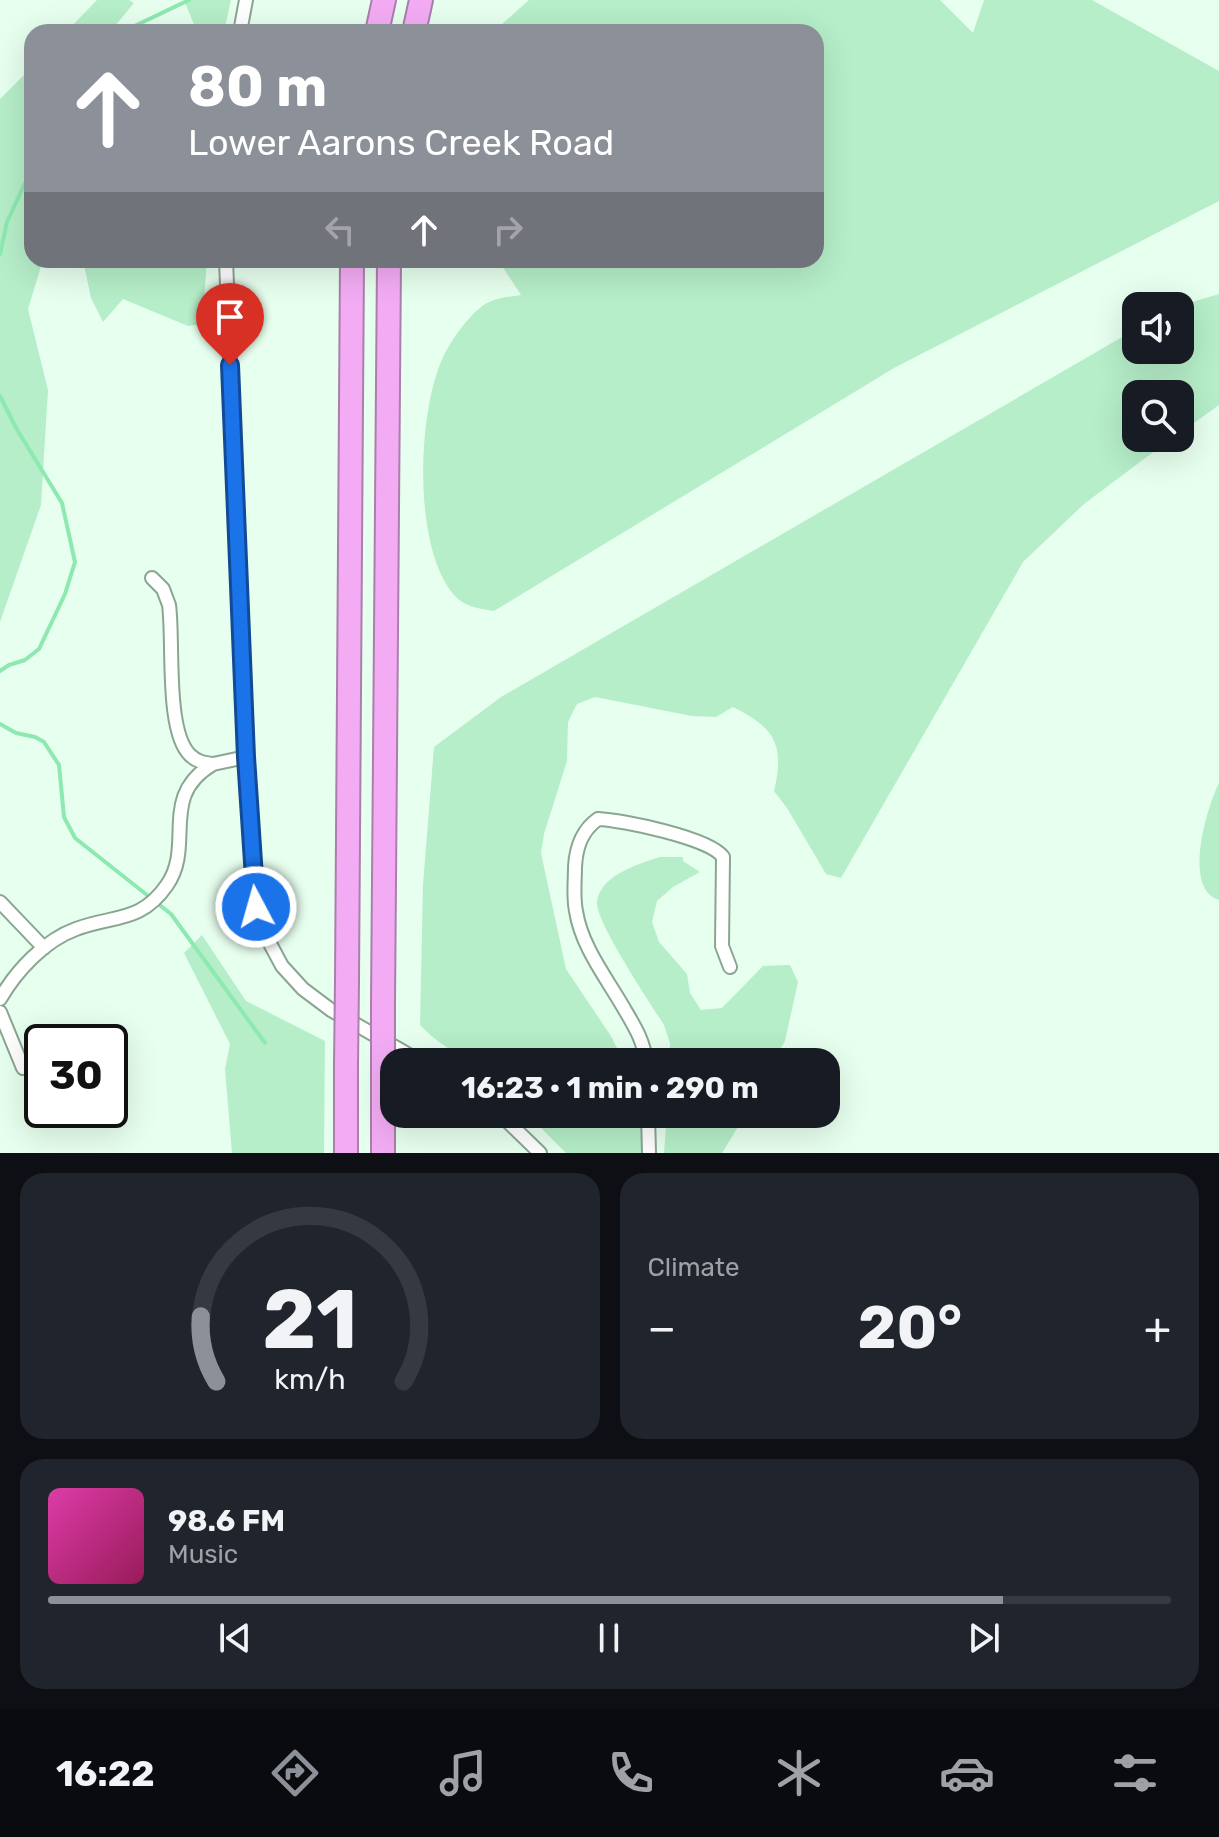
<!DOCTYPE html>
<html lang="en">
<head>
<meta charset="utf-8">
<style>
  body { margin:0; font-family:Rubik,sans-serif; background:#20242c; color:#f1f3f6; height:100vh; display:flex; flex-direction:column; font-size:30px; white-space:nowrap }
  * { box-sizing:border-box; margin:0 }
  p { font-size:26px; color:#9ea1a6 }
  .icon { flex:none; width:44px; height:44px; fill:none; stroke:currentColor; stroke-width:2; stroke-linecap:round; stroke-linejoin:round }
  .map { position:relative; height:1153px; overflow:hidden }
  .details { display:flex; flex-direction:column; gap:20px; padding:20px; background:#0d0f14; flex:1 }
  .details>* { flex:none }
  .banner { position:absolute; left:24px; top:24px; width:800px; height:244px; border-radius:24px; box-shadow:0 8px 32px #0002; background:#8c9099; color:#fff; overflow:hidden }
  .tools { position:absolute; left:1122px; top:292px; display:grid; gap:16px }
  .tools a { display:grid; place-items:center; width:72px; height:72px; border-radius:16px; background:#171b24; box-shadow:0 8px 32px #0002; font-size:40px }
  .speed { position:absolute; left:24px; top:1024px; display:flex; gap:16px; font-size:40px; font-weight:700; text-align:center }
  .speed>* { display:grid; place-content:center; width:104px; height:104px; border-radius:50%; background:#171b24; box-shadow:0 8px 32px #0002; line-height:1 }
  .speed .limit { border:4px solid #111; border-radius:12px; background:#fff; color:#111 }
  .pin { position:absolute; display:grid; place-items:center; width:68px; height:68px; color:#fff; margin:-82px -34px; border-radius:50% 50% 50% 0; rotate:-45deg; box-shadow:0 0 8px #0007 }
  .pin .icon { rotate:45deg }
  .me { position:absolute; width:88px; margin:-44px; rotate:354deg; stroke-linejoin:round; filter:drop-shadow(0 0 6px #0008) }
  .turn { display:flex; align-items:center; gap:28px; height:168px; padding:0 32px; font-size:36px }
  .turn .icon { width:104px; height:104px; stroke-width:2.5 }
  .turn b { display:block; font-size:56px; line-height:68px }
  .lanes { display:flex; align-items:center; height:76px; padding:0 32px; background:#0003; justify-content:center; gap:40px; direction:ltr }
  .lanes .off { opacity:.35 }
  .big { font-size:60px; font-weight:700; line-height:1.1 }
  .details .card { flex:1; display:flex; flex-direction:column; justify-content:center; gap:12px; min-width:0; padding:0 28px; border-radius:24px; background:#20242c }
  .details .dial { align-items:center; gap:0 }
  .dial svg { height:208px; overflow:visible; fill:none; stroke:#363941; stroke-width:7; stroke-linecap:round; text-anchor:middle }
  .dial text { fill:#f1f3f6; stroke:none }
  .song { display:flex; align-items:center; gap:24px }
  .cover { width:96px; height:96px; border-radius:12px; background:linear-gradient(135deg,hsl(320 70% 55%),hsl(330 70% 35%)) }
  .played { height:8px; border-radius:4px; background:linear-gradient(90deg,#8c9099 85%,#363941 85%) }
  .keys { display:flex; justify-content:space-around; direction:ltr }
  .heat { display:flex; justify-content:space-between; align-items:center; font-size:44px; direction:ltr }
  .details .tiles { flex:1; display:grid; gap:20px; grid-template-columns:1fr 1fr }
  .card:last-child { grid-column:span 2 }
  .trip { position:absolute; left:380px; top:1048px; width:460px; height:80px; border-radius:24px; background:#171b24; box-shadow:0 8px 32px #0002; font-weight:700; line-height:80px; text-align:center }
  .dock { display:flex; height:128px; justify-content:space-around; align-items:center; background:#090b0e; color:#9ea1a6 }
  .dock .icon { width:56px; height:56px }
  .dock .on { color:#8c9099 }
  .dock b { font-size:36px; color:#f1f3f6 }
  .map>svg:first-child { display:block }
  .green { fill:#b6eec9 }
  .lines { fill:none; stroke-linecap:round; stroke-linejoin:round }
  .stream { stroke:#8de9af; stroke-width:4 }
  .street-casing { stroke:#8aa693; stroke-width:16 }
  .highway-casing { stroke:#a97fab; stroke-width:26 }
  .street { stroke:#fff; stroke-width:12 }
  .highway { stroke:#f3acf4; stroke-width:22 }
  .highway-bridge-casing { stroke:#a97fab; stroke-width:26; stroke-linecap:butt }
  .highway-bridge { stroke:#f3acf4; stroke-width:22 }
  .route-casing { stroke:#114b97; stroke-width:20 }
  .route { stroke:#1a73e8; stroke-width:14 }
</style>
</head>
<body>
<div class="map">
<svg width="1219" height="1153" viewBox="0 0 1219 1153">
  <rect width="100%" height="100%" fill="#e7ffee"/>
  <path class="green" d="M97,0H129L134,3L110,32H66Z
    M184,0H231L224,32H197Z
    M529,0H940L973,33L984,0H1092L1219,71V201L894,368L494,611C481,609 465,607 455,596C412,549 417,410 444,355C452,339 467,318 481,307C492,298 508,297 521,295L498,260H816V32H493Z
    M32,67V260H43L28,309L48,390L41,505L0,622V99Z
    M83,260H207L202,324L188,326L123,299L103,322L91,298Z
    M1219,294V405L1180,433V394H1136V438H1172L1084,504L1023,562L841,878L826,874L787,808L774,791C785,745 775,728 733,707L716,717L692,716L595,697L577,704L568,722L567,761L544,834L541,853L566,969L611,1036L624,1062H475C453,1052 437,1043 420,1025L423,885L434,747L501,697L1136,329V350H1180L1179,306Z
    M1219,783V900C1182,889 1207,807 1219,783Z
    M660,857H683V861L700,872L673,887L657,901L652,922L659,942L687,974L690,993L701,1010L722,1008L763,966L790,965L798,982L785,1041L773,1062H669L670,1043L664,1025C651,1004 594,920 597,901C601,875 638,864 660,857Z
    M202,935L246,1001L325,1041L324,1153H232L225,1069L230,1044L184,953Z
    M527,1114H641L642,1153H566Z
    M667,1114H746L722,1153H664Z"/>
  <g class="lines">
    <path class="stream" d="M122,32L189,0
      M0,254L7,222L32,168
      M0,396L16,428L62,503L75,562L65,594L39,649L25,660L9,665L0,671
      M0,724L16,733L35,737L44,742L59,765L64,817L75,838L171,914L265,1043"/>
    <defs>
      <path id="street" d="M240,32L246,0
        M226,260L246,757L256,907L267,938L282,966L303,989L331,1010L421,1062
        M213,764L246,757
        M0,902L44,948
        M0,999C16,971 45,940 76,929C113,915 141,923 167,885C195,845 158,796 213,764C204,763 197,762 190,755C165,731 174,640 169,605L163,589L152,578
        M0,1012L23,1068
        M646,1062C644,1040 633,1024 622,1005C605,976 581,945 576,911C573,897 575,881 575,867C576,848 581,831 598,819C622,820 710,838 723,857L722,946L730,967
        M500,1114L540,1153
        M648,1114L649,1153"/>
      <path id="highway" d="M377,32L384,0
        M414,32L421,0
        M347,981L352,260
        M383,1004L389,260
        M346,1066V1153
        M383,1153V1088"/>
    </defs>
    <use href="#street" class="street-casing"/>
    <use href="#highway" class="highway-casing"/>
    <use href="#street" class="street"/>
    <use href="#highway" class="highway"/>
    <defs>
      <path id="highway-bridge" d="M383,1004V1088
        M346,1066L347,981"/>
    </defs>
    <use href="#highway-bridge" class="highway-bridge-casing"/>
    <use href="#highway-bridge" class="highway-bridge"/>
  </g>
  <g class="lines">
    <defs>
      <path id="route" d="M230,365L246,757L256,907"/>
    </defs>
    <use href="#route" class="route-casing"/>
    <use href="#route" class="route"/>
  </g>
</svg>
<div class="tools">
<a><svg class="icon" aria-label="sound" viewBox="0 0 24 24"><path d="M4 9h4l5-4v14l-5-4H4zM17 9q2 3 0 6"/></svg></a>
<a><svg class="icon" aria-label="search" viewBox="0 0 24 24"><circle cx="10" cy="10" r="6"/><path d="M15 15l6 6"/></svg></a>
</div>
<div class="speed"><div class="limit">30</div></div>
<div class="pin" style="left:230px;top:365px;background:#d93025"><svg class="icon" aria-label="arrive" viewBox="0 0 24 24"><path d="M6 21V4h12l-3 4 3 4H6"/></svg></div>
<svg class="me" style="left:256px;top:907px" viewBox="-20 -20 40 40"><circle r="17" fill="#1a73e8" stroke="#fff" stroke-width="3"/><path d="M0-11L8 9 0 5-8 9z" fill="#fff"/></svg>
<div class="trip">16:23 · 1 min · 290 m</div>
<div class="banner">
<div class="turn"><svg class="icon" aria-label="ahead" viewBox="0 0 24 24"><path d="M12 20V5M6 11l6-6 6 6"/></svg><div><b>80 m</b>Lower Aarons Creek Road</div></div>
<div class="lanes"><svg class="icon off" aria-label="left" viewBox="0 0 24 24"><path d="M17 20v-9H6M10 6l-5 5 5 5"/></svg><svg class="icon" aria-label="ahead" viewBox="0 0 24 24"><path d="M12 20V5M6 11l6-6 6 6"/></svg><svg class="icon off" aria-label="right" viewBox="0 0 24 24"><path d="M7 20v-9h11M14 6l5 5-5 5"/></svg></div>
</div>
</div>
<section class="details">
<div class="tiles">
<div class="card dial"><svg viewBox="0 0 100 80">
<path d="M14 69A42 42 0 1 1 86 69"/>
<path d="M14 69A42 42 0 0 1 8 44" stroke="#8c9099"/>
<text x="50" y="56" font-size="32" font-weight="700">21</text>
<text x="50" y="72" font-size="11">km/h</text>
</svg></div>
<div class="card"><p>Climate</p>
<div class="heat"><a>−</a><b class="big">20°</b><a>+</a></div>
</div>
<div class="card">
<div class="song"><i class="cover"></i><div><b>98.6 FM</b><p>Music</p></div></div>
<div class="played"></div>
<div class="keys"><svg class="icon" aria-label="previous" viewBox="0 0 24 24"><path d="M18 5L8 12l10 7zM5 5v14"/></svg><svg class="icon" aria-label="pause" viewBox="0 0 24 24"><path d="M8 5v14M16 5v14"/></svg><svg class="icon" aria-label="next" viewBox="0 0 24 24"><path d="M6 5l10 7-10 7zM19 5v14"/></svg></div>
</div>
</div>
</section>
<nav class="dock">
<b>16:22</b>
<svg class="icon on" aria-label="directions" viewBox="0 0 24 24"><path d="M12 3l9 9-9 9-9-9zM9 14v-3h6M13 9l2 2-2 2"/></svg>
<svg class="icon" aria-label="music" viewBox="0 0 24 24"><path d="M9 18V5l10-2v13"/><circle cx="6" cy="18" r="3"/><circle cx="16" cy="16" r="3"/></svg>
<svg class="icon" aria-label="phone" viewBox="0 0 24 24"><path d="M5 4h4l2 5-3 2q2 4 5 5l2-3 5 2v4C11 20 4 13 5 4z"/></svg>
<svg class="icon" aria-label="climate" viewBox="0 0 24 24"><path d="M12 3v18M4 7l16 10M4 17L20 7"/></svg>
<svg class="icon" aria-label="car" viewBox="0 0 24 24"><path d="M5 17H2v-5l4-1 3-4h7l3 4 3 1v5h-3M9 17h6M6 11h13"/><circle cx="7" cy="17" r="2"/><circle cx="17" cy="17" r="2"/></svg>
<svg class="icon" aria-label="filters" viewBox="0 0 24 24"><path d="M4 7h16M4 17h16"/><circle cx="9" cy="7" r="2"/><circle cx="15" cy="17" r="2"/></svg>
</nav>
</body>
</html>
